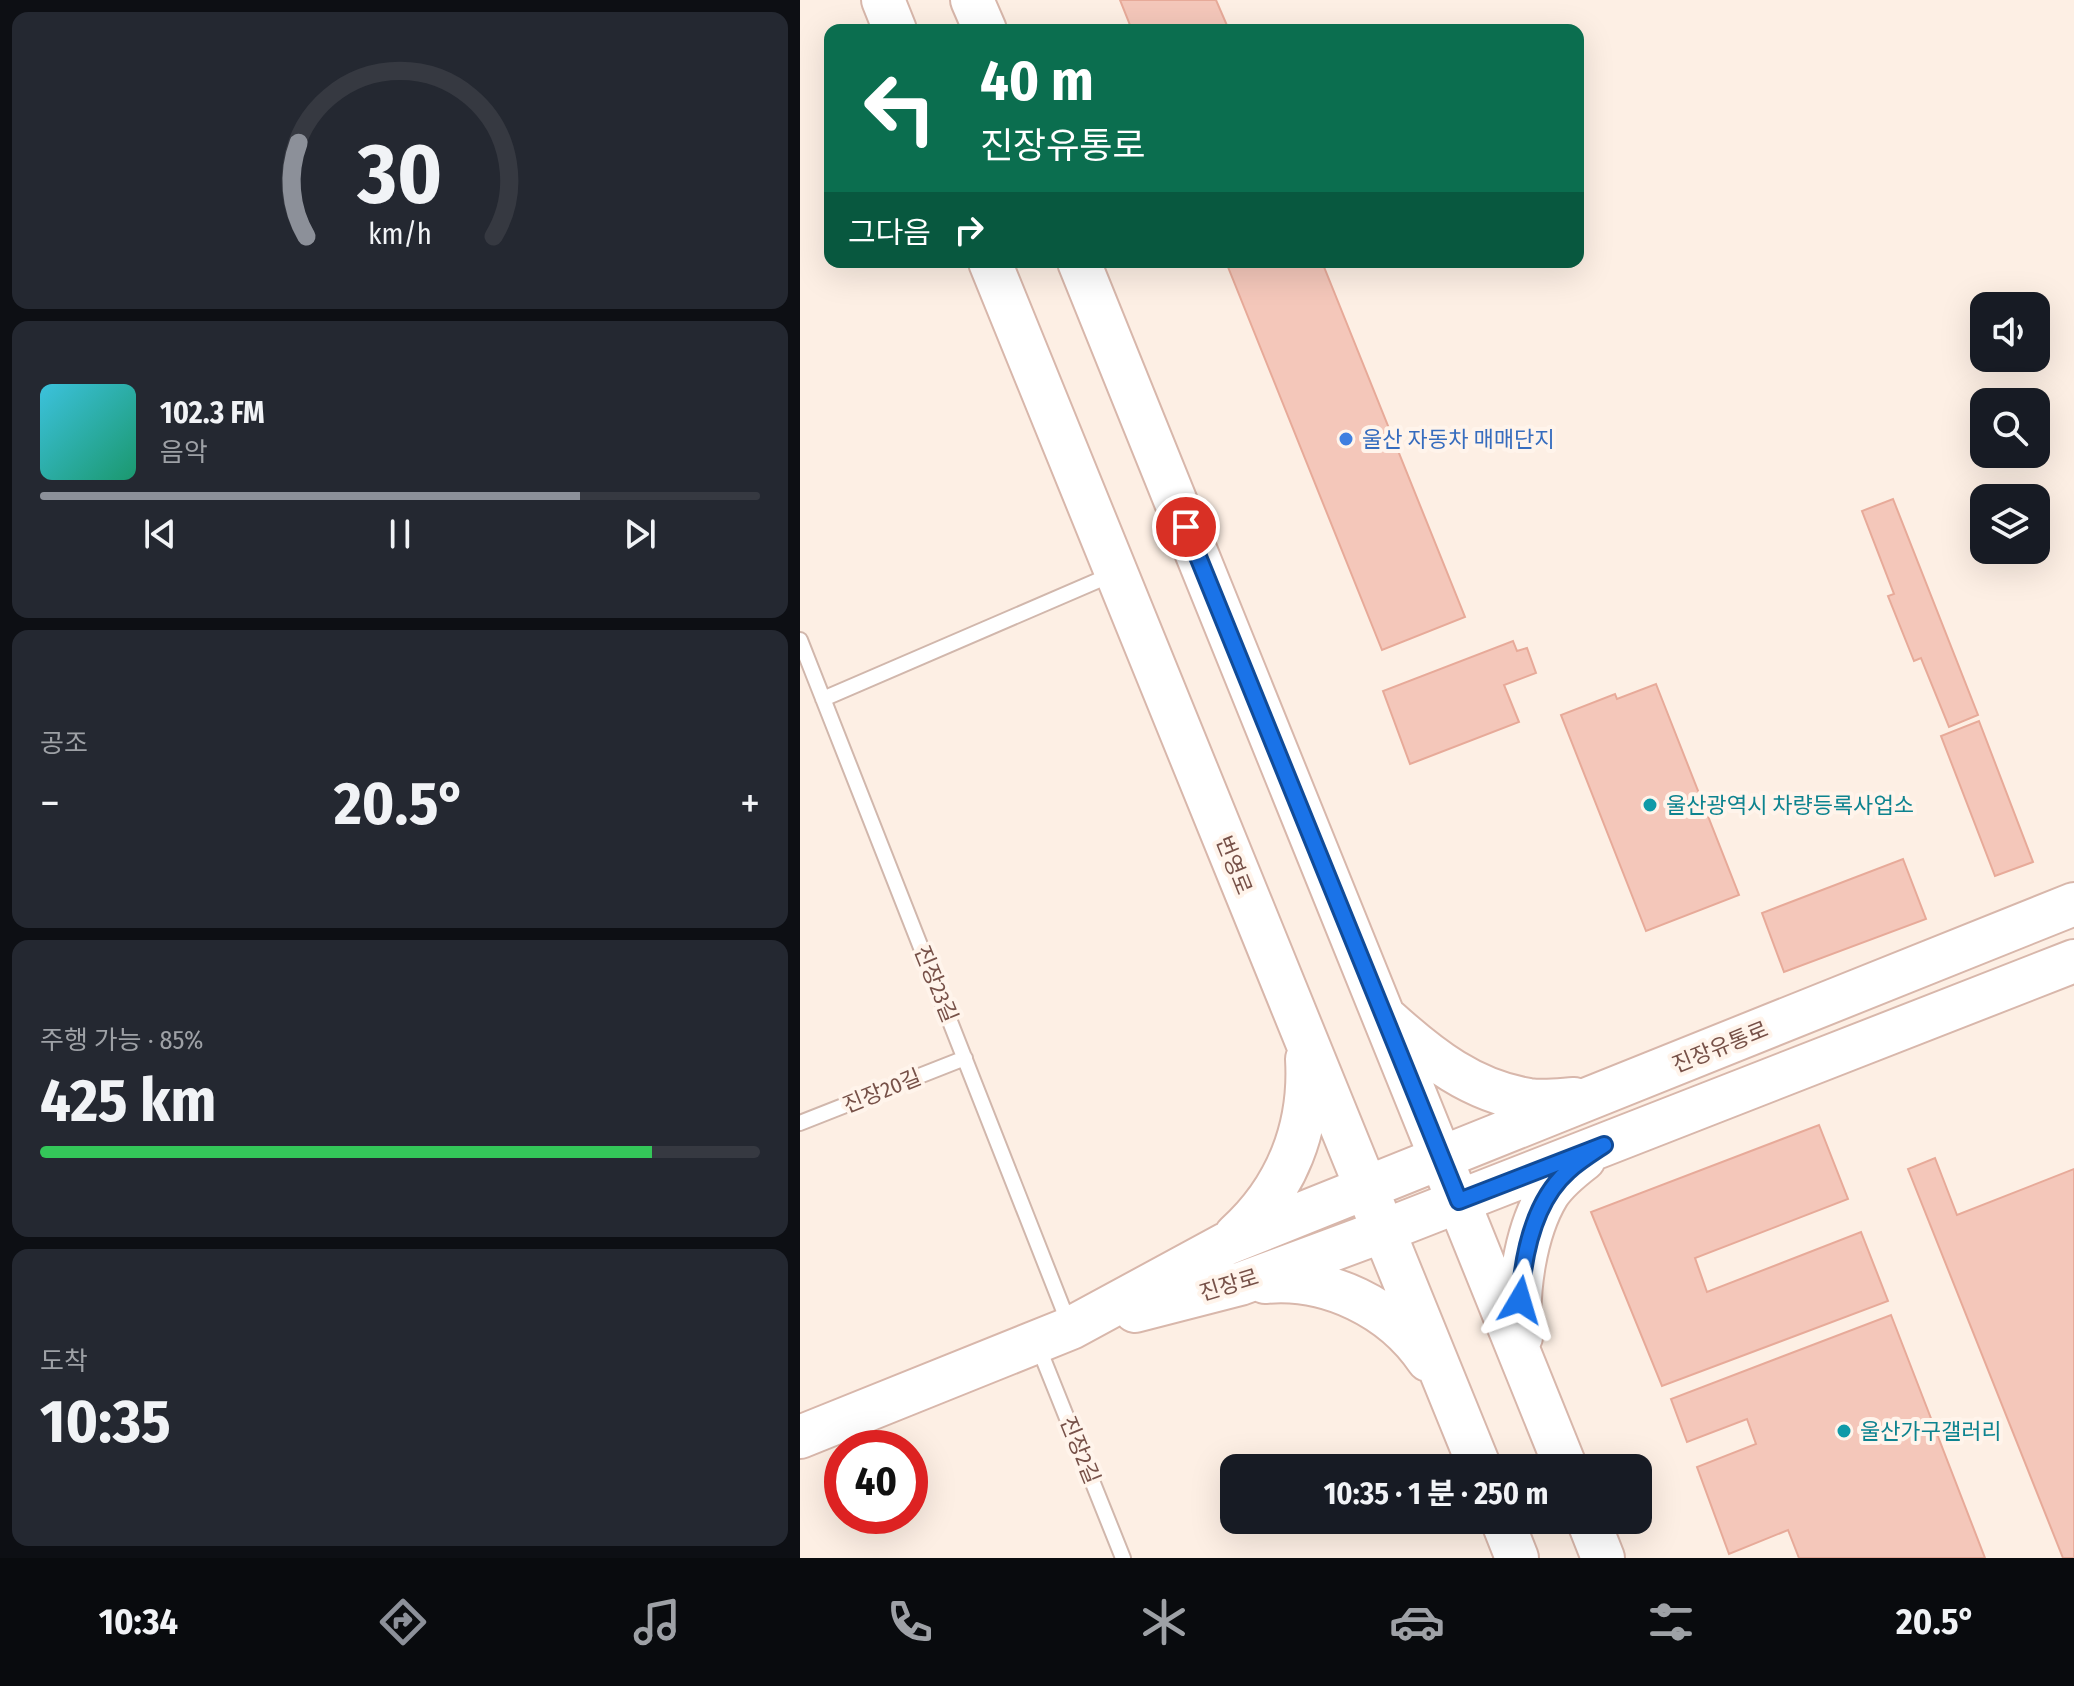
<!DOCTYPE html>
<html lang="ko">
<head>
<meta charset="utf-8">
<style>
  body { margin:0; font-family:"Fira Sans Condensed","Noto Sans KR",sans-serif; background:#242831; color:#f1f3f6; height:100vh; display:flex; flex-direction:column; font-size:30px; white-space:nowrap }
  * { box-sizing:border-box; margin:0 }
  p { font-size:26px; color:#9ea1a6 }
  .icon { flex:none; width:44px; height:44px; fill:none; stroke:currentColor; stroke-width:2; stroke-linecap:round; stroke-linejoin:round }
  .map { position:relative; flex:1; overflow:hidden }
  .drawer { display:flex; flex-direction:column; gap:12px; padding:12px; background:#0d0f14; width:800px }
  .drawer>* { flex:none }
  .hud { position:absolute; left:24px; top:24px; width:760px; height:244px; border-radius:16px; box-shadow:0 8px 32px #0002; background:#0b6e4f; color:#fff; overflow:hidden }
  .fabs { position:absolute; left:1170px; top:292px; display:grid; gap:16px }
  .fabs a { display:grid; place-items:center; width:80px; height:80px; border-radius:16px; background:#171b24; box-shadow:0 8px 32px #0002; font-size:40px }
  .speed { position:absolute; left:24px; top:1430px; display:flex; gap:16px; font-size:40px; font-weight:700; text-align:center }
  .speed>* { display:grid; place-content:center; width:104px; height:104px; border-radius:50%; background:#171b24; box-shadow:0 8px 32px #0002; line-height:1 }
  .speed .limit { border:12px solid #d22; background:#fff; color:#111 }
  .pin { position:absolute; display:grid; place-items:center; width:68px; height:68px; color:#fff; margin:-34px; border:4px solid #fff; border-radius:50%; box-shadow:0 2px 8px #0007 }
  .me { position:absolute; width:88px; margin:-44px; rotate:7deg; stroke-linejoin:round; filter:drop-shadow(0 0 6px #0008) }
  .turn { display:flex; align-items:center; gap:28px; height:168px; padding:0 24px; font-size:36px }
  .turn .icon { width:104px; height:104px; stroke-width:2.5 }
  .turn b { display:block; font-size:56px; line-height:68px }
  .then { display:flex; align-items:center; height:76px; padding:0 24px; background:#0003; gap:16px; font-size:30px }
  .big { font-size:60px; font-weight:700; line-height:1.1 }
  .drawer .tile { flex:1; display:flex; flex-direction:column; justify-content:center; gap:12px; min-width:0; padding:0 28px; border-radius:16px; background:#242831 }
  .drawer .dial { align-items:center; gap:0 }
  .dial svg { height:208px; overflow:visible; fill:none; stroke:#363941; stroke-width:7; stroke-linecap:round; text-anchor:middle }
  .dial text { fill:#f1f3f6; stroke:none }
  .song { display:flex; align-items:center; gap:24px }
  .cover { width:96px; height:96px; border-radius:12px; background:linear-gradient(135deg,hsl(190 70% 55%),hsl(160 70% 35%)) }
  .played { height:8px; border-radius:4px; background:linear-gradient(90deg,#8c9099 75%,#363941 75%) }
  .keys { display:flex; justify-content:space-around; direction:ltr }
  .heat { display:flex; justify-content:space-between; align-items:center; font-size:44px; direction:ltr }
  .charge { height:12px; border-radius:6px; background:linear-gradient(90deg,#34c759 85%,#363941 0) }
  .trip { position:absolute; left:420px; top:1454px; width:432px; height:80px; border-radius:16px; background:#171b24; box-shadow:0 8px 32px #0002; font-weight:700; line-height:80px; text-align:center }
  .dock { display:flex; height:128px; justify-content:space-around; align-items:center; background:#090b0e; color:#9ea1a6 }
  .dock .icon { width:56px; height:56px }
  .dock .active { color:#8c9099 }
  .dock b { font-size:36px; color:#f1f3f6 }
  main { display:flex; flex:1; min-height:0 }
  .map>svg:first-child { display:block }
  .building { fill:#f4c7ba; stroke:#e7aa99; stroke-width:2 }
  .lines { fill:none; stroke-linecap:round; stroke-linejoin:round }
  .lane-casing { stroke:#d1b7ac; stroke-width:18 }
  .secondary-casing { stroke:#d8b7ab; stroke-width:46 }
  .lane { stroke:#fff; stroke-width:14 }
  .secondary { stroke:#fff; stroke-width:42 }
  .route-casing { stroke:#114b97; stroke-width:20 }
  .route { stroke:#1a73e8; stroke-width:14 }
  .shop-dot { fill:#3f7fe0; stroke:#fff4eb; stroke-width:3 }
  .culture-dot { fill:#0f9aa8; stroke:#fff4eb; stroke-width:3 }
  .labels { text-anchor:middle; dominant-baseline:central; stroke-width:8; stroke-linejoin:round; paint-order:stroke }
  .shop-label { font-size:22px; fill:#366cbe; stroke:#fff4eb; text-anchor:start }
  .culture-label { font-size:22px; fill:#0d838f; stroke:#fff4eb; text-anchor:start }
  .street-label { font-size:22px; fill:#775148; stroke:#fff4eb }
</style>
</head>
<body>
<main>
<section class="drawer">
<div class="tile dial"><svg viewBox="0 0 100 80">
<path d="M14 69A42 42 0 1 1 86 69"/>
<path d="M14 69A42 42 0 0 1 11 33" stroke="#8c9099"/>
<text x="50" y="56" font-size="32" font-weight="700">30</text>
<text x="50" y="72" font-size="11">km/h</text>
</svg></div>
<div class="tile">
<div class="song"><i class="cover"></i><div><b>102.3 FM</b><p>음악</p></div></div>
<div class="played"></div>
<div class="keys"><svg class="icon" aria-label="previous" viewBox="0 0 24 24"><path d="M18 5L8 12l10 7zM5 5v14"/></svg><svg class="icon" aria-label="pause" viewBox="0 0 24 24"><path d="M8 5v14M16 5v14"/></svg><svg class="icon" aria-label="next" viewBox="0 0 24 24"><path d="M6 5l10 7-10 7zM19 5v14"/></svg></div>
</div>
<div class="tile"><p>공조</p>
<div class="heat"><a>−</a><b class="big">20.5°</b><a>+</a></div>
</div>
<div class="tile"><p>주행 가능 · 85%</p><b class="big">425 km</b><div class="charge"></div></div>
<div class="tile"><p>도착</p><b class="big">10:35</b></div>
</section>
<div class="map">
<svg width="1274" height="1558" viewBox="0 0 1274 1558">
  <rect width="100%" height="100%" fill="#fdefe4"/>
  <path class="building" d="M320,0H416L429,30H332Z
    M426,262H522L665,617L582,650Z
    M1093,499L1178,715L1149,727L1121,658L1114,661L1088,596L1094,594L1062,511Z
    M713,641L717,651L727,648L736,673L704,685L719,722L610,764L583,691Z
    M856,684L939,895L846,931L761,715L815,694L817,699Z
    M1179,721L1233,862L1195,876L1141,736Z
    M1103,859L1126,919L984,972L962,913Z
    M1019,1125L1048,1199L895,1258L907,1292L1061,1232L1088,1301L862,1386L791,1212Z
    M1135,1158L1157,1215L1274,1169V1558H1263L1108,1169Z
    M1091,1315L1185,1558H999L988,1530L929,1554L897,1467L956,1444L947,1419L887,1442L871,1399Z"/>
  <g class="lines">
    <defs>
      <path id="lane" d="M0,640L269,1324
        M23,699L313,574
        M0,1123L165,1058
        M238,1346L323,1558"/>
      <path id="secondary" d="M83,0L95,30
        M172,0L185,30
        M190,262L680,1468
        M279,262L766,1468
        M588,1020C630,1058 672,1091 729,1100C744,1102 759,1100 774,1099
        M436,1235C487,1189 511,1127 507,1059
        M465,1282C528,1276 593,1308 628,1360
        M335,1311L440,1284L583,1231L1274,961
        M721,1337C716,1294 725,1232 748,1194C757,1180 771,1169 784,1159
        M0,1437L271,1328L426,1244L1274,904
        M702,1520L717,1558
        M788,1520L803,1558"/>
    </defs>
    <use href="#lane" class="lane-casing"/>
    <use href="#secondary" class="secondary-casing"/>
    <use href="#lane" class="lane"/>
    <use href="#secondary" class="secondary"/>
  </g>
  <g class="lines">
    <defs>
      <path id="route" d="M386,527L659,1201L804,1145C792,1153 779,1161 768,1171C733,1202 723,1256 720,1300"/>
    </defs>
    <use href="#route" class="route-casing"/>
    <use href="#route" class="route"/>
  </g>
  <circle class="shop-dot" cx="546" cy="439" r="8"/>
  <g class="culture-dot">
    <circle cx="850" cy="805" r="8"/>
    <circle cx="1044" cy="1431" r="8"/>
  </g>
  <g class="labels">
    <g class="shop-label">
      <text x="562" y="439">울산 자동차 매매단지</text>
    </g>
    <g class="culture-label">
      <text x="866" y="805">울산광역시 차량등록사업소</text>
      <text x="1060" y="1431">울산가구갤러리</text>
    </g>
    <g class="street-label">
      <text transform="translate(434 865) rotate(68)">번영로</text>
      <text transform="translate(136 984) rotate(68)">진장23길</text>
      <text transform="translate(920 1047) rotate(-22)">진장유통로</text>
      <text transform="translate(82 1091) rotate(-22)">진장20길</text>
      <text transform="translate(429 1285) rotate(-17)">진장로</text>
      <text transform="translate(280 1450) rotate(68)">진장2길</text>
    </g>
  </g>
</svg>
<div class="fabs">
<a><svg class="icon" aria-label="sound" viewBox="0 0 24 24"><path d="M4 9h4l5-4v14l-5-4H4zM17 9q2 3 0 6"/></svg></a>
<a><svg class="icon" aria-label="search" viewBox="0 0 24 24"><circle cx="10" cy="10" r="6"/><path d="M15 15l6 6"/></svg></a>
<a><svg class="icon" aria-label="layers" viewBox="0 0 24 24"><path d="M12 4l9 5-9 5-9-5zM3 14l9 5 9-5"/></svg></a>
</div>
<div class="speed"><div class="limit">40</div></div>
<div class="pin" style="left:386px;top:527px;background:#d93025"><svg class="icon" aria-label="arrive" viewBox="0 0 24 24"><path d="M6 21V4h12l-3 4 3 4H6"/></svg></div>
<svg class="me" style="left:720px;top:1300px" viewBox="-20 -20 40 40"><path d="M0-17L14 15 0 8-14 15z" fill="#1a73e8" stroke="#fff" stroke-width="4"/></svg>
<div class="trip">10:35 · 1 분 · 250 m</div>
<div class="hud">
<div class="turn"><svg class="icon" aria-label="left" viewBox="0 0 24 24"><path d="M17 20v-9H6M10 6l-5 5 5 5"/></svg><div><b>40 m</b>진장유통로</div></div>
<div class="then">그다음<svg class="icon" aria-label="right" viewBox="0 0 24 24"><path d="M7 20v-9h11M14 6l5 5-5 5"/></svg></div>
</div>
</div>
</main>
<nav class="dock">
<b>10:34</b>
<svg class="icon active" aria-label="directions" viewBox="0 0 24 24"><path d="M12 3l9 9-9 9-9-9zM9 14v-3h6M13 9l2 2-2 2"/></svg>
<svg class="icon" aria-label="music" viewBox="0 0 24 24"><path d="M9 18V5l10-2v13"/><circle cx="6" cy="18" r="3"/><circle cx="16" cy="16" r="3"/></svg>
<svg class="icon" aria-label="phone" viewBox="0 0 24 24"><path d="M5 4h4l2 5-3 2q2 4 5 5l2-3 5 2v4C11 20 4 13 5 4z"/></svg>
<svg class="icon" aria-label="climate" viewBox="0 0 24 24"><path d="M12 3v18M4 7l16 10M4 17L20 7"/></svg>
<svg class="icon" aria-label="car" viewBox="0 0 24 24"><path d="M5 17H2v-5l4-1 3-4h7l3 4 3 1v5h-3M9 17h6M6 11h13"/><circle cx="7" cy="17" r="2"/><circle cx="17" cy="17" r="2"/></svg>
<svg class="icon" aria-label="filters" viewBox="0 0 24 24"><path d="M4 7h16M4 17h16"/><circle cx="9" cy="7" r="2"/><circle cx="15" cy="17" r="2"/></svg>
<b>20.5°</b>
</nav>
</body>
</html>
